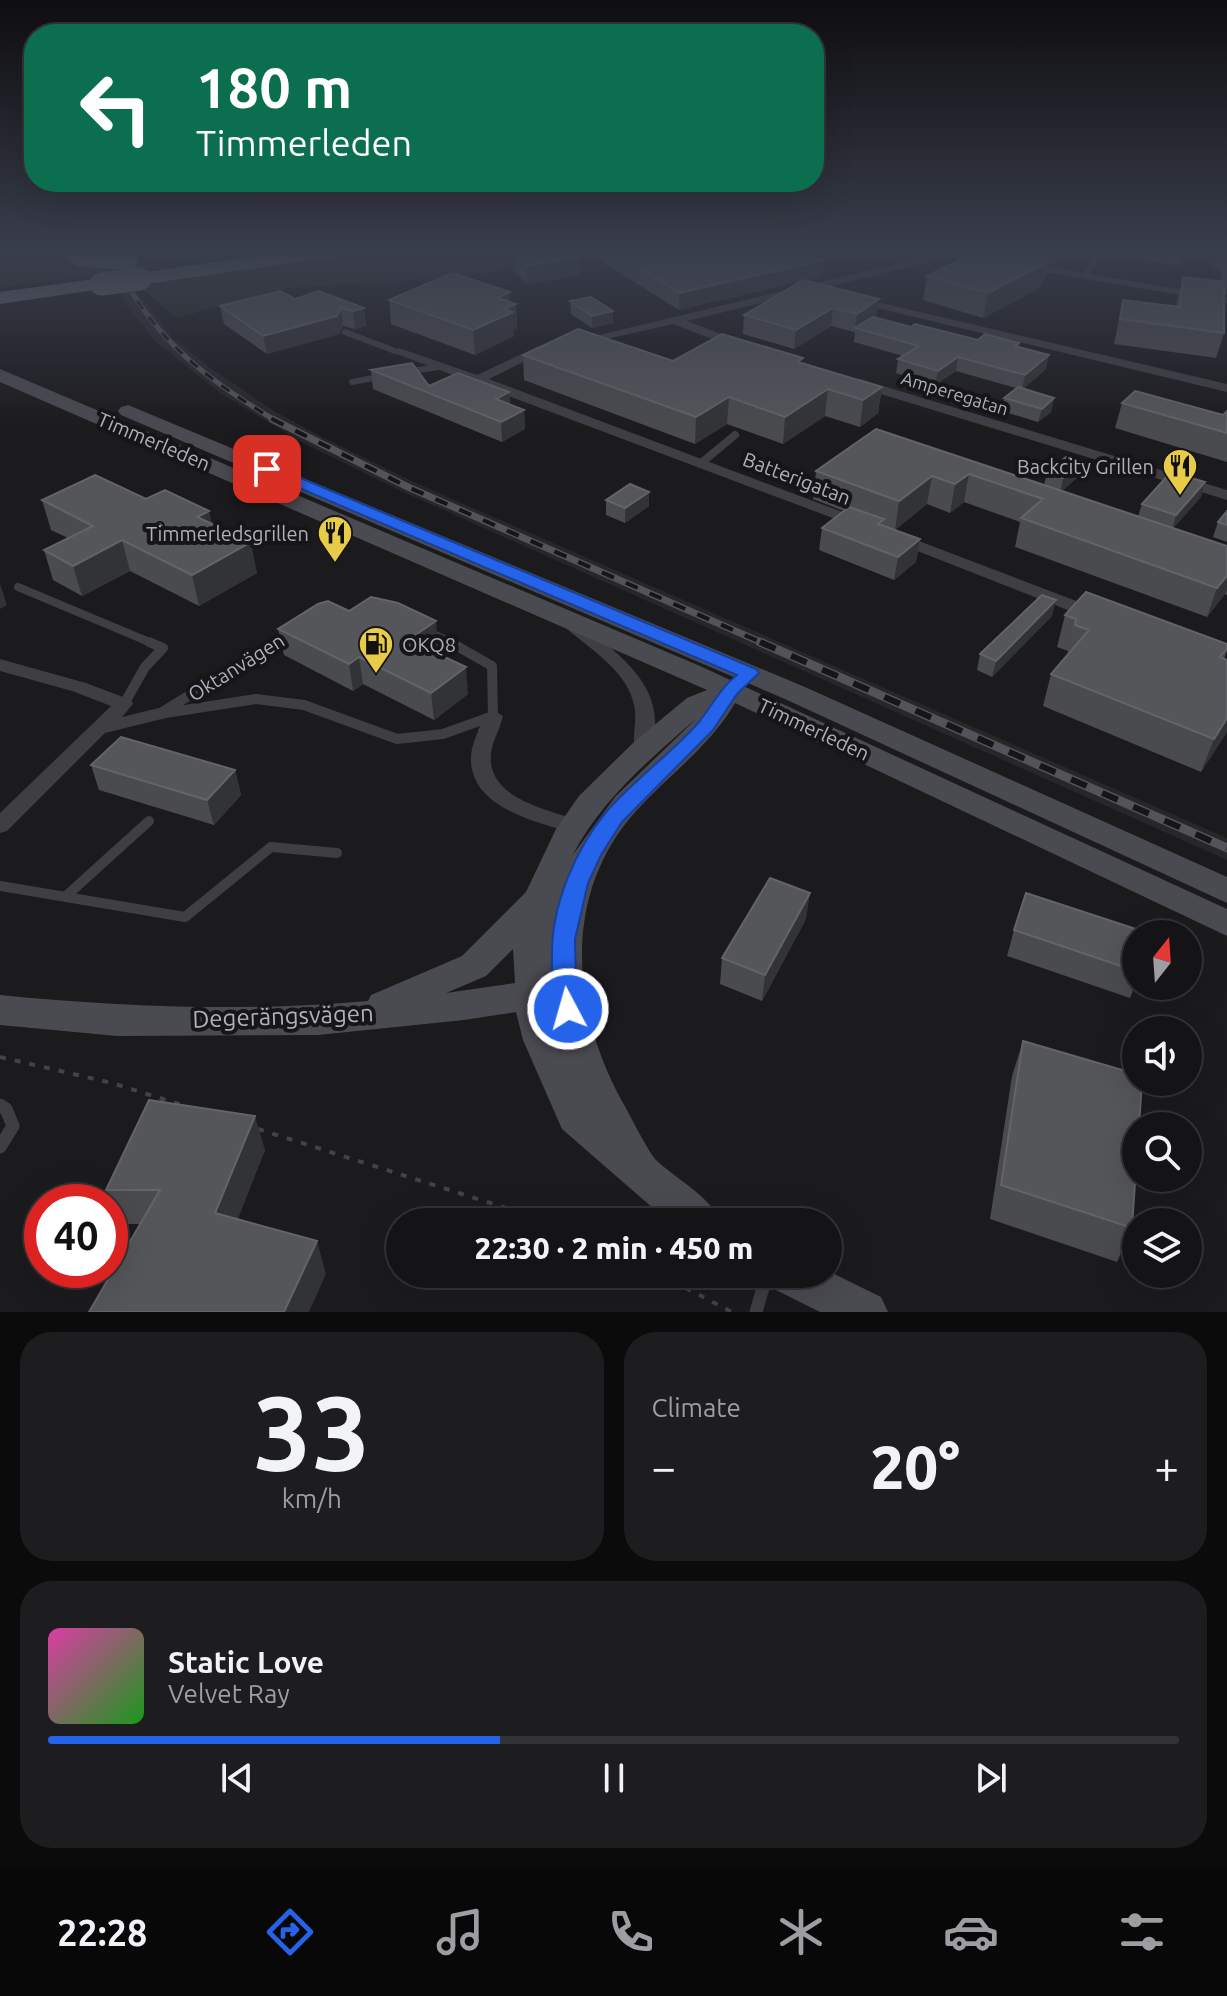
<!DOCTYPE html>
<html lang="en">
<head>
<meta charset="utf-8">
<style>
  body { margin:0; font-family:Ubuntu,sans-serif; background:#1d1d1f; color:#f1f3f6; height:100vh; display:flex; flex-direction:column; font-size:30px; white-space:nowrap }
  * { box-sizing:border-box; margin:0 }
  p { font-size:26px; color:#9d9ea1 }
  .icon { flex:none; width:44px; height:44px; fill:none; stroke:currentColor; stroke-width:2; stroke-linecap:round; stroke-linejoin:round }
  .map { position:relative; height:1312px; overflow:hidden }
  .panel { display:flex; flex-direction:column; gap:20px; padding:20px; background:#0b0b0c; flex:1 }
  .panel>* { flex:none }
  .hud { position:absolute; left:24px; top:24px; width:800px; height:168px; border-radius:32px; box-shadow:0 8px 32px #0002,0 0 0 2px #333335; background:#0b6e4f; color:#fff; overflow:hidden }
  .needle { width:52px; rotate:17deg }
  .buttons { position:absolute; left:1122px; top:920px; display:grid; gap:16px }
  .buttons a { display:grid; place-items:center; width:80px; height:80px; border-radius:50%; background:#141416; box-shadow:0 8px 32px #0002,0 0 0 2px #333335; font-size:40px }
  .speed { position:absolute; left:24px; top:1184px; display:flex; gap:16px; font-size:40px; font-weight:700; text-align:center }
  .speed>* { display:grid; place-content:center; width:104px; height:104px; border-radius:50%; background:#141416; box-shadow:0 8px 32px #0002,0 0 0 2px #333335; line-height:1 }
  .speed .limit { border:12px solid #d22; background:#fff; color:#111 }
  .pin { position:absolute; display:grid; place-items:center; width:68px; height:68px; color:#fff; margin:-34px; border-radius:16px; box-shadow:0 4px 12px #0006 }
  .me { position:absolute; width:88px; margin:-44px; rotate:354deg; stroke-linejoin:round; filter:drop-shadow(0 0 6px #0008) }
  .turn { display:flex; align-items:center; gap:28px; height:168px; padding:0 40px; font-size:36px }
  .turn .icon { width:104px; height:104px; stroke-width:2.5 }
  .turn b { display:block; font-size:56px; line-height:68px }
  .big { font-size:60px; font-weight:800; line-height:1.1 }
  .panel .card { flex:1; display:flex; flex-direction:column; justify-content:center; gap:12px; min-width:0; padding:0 28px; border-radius:32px; background:#1d1d1f }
  .panel .dial { align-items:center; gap:0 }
  .dial b { font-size:104px; line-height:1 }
  .song { display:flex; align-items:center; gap:24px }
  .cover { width:96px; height:96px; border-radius:12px; background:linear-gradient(135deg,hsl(320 70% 55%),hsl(120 70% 35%)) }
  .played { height:8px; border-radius:4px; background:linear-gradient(90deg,#2563eb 40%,#333335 40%) }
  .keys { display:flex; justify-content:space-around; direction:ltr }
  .heat { display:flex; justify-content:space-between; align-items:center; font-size:44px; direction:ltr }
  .panel .tiles { flex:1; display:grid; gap:20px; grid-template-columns:1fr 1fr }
  .card:last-child { grid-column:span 2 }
  .trip { position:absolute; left:386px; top:1208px; width:456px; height:80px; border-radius:40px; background:#141416; box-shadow:0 8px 32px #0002,0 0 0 2px #333335; font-weight:800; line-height:80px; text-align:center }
  .tab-bar { display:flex; height:128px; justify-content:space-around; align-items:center; background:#080809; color:#9d9ea1 }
  .tab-bar .icon { width:56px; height:56px }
  .tab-bar .active { color:#2563eb }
  .tab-bar b { font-size:36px; color:#f1f3f6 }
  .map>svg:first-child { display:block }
  .built { fill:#27272a }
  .green { fill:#252c27 }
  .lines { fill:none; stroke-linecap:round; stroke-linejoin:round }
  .path { stroke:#424348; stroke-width:4; stroke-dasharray:6 9; stroke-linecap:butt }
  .lane-far3 { stroke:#3e3e43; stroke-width:6 }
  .lane-far2 { stroke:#3e3e43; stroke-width:8 }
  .lane-far1 { stroke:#3e3e43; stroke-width:10 }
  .lane { stroke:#3e3e43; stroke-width:13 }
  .street { fill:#3e3e43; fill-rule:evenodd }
  .secondary { fill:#4a4a51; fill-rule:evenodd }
  .highway { fill:#686972; fill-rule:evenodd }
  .rail-far2-casing { stroke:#53535a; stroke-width:5 }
  .rail-far1-casing { stroke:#53535a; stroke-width:7 }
  .rail-casing { stroke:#53535a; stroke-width:9 }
  .rail-far2 { stroke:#161518; stroke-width:3; stroke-dasharray:10; stroke-linecap:butt }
  .rail-far1 { stroke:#161518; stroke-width:4; stroke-dasharray:13; stroke-linecap:butt }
  .rail { stroke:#161518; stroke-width:6; stroke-dasharray:17; stroke-linecap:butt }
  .highway-bridge { stroke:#686972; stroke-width:23 }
  .wall { fill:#4a4b4e }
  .shaded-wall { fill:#323336 }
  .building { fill:#54565a; stroke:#626469; stroke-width:2 }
  .route { fill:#2563eb; stroke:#184099; stroke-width:2 }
  .labels { text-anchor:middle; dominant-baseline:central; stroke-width:8; stroke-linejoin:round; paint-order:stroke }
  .far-street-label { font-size:18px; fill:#aeb0bb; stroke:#161518 }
  .street-label { font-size:20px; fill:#aeb0bb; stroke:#161518 }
  .poi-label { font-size:20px; fill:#aeb0bb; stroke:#161518; text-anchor:end }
  .near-street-label { font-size:24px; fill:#aeb0bb; stroke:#161518 }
</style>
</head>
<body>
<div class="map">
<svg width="1227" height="1312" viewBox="0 0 1227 1312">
  <rect width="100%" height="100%" fill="#1b1a1d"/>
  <path class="built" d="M133,287L172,337L209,367L274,411L322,437L416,483L1227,838V860L401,491L305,444L220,393L155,341L131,312L117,289Z"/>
  <path class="green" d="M0,249H28L39,257L65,261L165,267L0,287Z
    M381,249H637L465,276L288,288L176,318L138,285Z"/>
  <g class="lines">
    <path class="path" d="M0,1057L112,1083L182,1105
      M258,1129L550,1222
      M659,1274L732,1312"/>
    <path class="lane-far3" d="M932,249L943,256
      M1085,277L1101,249
      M345,332L395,351
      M406,372L438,367
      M352,382L384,376"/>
    <path class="lane-far2" d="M700,464L735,435
      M18,587L154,644
      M273,644C300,628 350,610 382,617C407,622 432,633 454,644"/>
    <path class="lane-far1" d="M276,642L159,714L256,699L304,705L397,739L443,734L493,716L492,666L450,642
      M124,704L145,667L163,648L149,642
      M0,886L185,917L271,847L337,853
      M65,897L149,821"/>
    <path class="lane" d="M0,1105L6,1109L13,1126L0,1147
      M756,1312L767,1274"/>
    <path class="street" d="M950,251L997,260L992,263L950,257L687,321L740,341L742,344L736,348L673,324L580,345L574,341Z
      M1025,263L1227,297V303L1021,268L1020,266Z
      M856,297L1227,384V392L852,302L850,300Z
      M539,346L549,349L489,379L864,520L867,523L859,528L854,526L389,351L399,348L477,375Z
      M860,379L1227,490V500L855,386L854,383Z
      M898,533L1100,610L1103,614L1100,618H1088L892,541L890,538L892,535Z
      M566,614L572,615C606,647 659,675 655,729C655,738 655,746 651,754H637C630,741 638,720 634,705C627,669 585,646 560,623L557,619L560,615Z
      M0,659L86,683L131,700L133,704L122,717L159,708L169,714L166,718L105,733L7,831L0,833V813L111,706L72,691L0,671Z
      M493,710L503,716C500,729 493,740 491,753C486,799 548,809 580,821L584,826L580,831L573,833C535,822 470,807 471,758C471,743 480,730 483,716Z"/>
    <path class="secondary" d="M0,369L700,666L1227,909V936L735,703C710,746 670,774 637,810C561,893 571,1010 623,1103C630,1115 649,1153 656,1160C677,1180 709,1195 721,1222H669L562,1129L523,1040L516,1012L464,1020L318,1035L117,1036L0,1025V995C122,1007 245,1012 368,1001L371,995L462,956L526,892L556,829L579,796L634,742L687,698L707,690L0,382ZM697,718L615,797L572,856C601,800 650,759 697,718ZM513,949L515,983L446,993L486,976Z
      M128,405L805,687L1227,877V903L785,699L121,415L118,411L121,407Z
      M828,1271L881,1297L888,1312H820L774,1289L768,1274H828Z"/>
    <path class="highway" d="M46,249H82L91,255L81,261L49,253Z
      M303,249H356L346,255L140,285L130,279L140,273Z
      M101,278L108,280L111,284L108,288L0,304V292Z"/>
    <defs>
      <path id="rail-far2" d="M107,249C151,336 194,371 276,421"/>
      <path id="rail-far1" d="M272,419L408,487L765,644"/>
      <path id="rail" d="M760,642L1227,848"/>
    </defs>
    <use href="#rail-far2" class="rail-far2-casing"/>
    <use href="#rail-far1" class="rail-far1-casing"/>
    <use href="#rail" class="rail-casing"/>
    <use href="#rail-far2" class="rail-far2"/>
    <use href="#rail-far1" class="rail-far1"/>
    <use href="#rail" class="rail"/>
    <path class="highway-bridge" d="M81,255L127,258
      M101,284L140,279"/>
  </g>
  <path class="wall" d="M598,249H801L824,260L822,276L804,281L876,318L911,327L978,340L1019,343V347L1046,369L1023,389L1054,398L1051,412L1038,422L1002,411L1004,398L1016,388L956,371L935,385L896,373L898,359L903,356L854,342L855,332L831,326L794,349L743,334L744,315L801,281L679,310L598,259Z
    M825,249H868L840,256Z
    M963,249H1065L1054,265L1049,264L1046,276L1038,289L983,318L923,300L927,276L977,252Z
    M1123,249H1186L1178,266L1121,257Z
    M1187,249H1227V294L1224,293V333L1216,358L1114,344L1123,300L1176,306L1183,277L1221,281V269L1214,268L1218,254Z
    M513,254L580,257L581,275L527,284L514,271Z
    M295,299L364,308L366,326L355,329L343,326L339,334L267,354L224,324L220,306Z
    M389,300L510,302L516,304L517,328L514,330V336L475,355L391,324Z
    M570,301L613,323L592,328L571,314Z
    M523,355L673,361L802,363L882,387L878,413L860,427L825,416L783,444L727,424L695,444L524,380Z
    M371,370L429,386L509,392L510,404L524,410L525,429L502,442L373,389Z
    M1122,403L1223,415L1227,411V462L1115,428Z
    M876,429L1044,485L1047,473L1082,462L1079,476L1062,491L1138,516L1142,504L1205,482L1201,497L1173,528L1227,546V595L1225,594L1207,617L1015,547L1020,522L964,502L950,513L927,504L895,530L920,539L916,562L894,580L819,550L822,528L844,511L813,499L816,471Z
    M146,499L212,525L257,573L199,606L130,571L82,596L53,580L44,550L68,538L51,530L42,500Z
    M606,500L649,506L625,523L606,515Z
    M1227,511V542L1213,537L1218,522Z
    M349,611L438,647L433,651L468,694L434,720L363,684L353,691L284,655L278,629Z
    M1065,615L1227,644V651L1224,659L1227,660V732L1201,772L1043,706L1051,674L1067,656L1068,651L1057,647Z
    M1052,616L992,677L977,670L980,654Z
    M91,765L235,770L241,795L214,825L99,790Z
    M806,919L762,1001L720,984L722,958Z
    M1014,930L1136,934V983L1130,998L1007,956Z
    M1023,1041L1132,1228L1117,1262L990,1219L1012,1076Z
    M265,1150L237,1219L326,1274L140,1224H121L106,1190Z"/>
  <path class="shaded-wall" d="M841,249H868L840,256Z
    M1057,249H1065L1054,265Z
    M1182,249H1186L1178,266Z
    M1051,253L1046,276L1038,289L983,318L988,293Z
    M580,257L581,275L527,284L526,266Z
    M824,260L822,276L679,310V293Z
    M510,292V306L516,304L517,328L514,330V336L475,355L473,330L497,298Z
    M879,299L876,318L855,328L854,333L857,314Z
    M341,308L343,326L339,334L267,354L263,336Z
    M364,308L366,326L355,329L353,311Z
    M833,308L831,326L794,349L796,330Z
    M613,311V323L592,328V316Z
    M1049,355L1046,369L1022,390L1025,375Z
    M958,357L956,371L935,385L938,371Z
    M882,387L878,413L860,427L863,400Z
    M828,389L825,416L783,444L785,417Z
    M509,392L510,411L496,399Z
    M729,397L727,424L695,444L696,417Z
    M1054,398L1051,412L1038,422L1042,409Z
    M524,410L525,429L502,442L501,422Z
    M1082,462L1079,476L1060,493L1063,478Z
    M969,474L964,502L950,513L955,484Z
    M932,476L927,504L895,530L899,501Z
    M1205,482L1201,497L1172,530L1176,515Z
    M649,492V506L625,523V508Z
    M209,511L216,541L197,517Z
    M920,539L916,562L894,580L898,557Z
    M122,540L130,571L82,596L73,566Z
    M251,542L257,573L199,606L192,575Z
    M1227,576V590L1225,594L1207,617L1217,588Z
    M0,584L7,605L0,609Z
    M1056,600L1052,616L992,677L996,661Z
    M436,621L438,647L411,666L408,640Z
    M359,657L363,684L353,691L349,664Z
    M466,667L468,694L434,720L431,693Z
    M1227,718V732L1201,772L1214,739Z
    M235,770L241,795L214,825L207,800Z
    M810,893L806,919L762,1001L765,975Z
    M255,1116L265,1150L227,1247L215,1213Z
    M317,1241L326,1274L309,1312H284Z"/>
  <path class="building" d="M543,249H571L580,257L526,266L513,254Z
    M609,249H801L824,260L679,293Z
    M982,249H1030L1051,253L1042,265L988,293L927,276Z
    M452,273L510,292L497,298L516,304L504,309L513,312L473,330L389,300Z
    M1183,277L1224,282V333L1120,319L1123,300L1180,307Z
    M803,280L879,299L857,314L833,308L796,330L744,315Z
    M281,291L295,299L319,291L364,308L353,311L341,308L337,316L263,336L220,306Z
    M591,297L613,311L592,316L570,301Z
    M873,317L911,327L915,324L978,340L985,334L1019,343L1015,346L1049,355L1025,375L958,357L938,371L898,359L919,346L855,328Z
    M578,329L673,361L722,334L803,358L798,362L882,387L863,400L828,389L785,417L729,397L696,417L523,355Z
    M412,363L429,386L458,373L509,392L496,399L524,410L501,422L371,370Z
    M1018,387L1054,398L1042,409L1004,398Z
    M1135,391L1223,415L1227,411V433L1122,403Z
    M876,429L1227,546V576L1217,588L1021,518L1043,499L969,474L955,484L932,476L899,501L816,471Z
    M1066,457L1082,462L1063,478L1047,473Z
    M1171,472L1205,482L1176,515L1142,504Z
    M95,475L146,499L165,490L209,511L197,517L251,542L192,575L122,540L73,566L44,550L93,526L42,500Z
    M630,484L649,492L625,508L606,500Z
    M849,507L884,519L878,524L920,539L898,557L822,528Z
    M1227,511V525L1218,522Z
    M1086,592L1227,644V648L1220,657L1227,660V718L1214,739L1051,674L1089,630L1075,625L1076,619L1065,615Z
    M1042,595L1056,600L996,661L980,654Z
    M371,597L398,603L436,621L408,640L466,667L431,693L359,657L349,664L278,629L318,604L328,601L349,611Z
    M121,737L235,770L207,800L91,765Z
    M770,878L810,893L765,975L722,958Z
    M1026,893L1148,933L1136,934V971L1014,930Z
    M1023,1041L1136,1074V1082H1142L1139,1126H1136V1168L1132,1228L1001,1185Z
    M149,1100L255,1116L215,1213L317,1241L284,1312H89L160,1190H106Z"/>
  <linearGradient id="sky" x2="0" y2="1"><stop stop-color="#0f0e10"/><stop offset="0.58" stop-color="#393e4c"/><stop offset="1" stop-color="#393e4c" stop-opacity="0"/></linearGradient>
  <rect width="1227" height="433" fill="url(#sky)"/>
  <path class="route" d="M267,464L756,669L759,673L737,694L713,730L622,822L601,855L588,883L575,939L576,990L580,1009L577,1016L568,1019L559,1016C550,998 552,976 552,956C551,907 575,849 607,811C635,779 671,754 699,722C712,706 720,688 737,675L262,472V466Z"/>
  <defs>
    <symbol id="restaurant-pin" viewBox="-11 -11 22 30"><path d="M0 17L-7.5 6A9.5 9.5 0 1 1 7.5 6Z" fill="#e7cb49" stroke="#161518"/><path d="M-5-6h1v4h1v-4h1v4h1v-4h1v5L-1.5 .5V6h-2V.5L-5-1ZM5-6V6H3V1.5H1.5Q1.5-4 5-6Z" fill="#111"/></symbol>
    <symbol id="fuel-pin" viewBox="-11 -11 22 30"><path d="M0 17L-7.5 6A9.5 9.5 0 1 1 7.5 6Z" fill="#e7cb49" stroke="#161518"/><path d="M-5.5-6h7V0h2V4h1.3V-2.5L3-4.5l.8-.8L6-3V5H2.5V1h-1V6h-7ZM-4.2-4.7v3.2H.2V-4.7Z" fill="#111"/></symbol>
  </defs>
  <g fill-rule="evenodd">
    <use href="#restaurant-pin" x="1160" y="446" width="40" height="54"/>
    <use href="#restaurant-pin" x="315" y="513" width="40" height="54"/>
    <use href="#fuel-pin" x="356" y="624" width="40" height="54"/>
  </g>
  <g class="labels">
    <g class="far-street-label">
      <text transform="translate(955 393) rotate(17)">Amperegatan</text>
    </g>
    <g class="street-label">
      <text transform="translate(154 441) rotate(23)">Timmerleden</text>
      <text transform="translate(797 478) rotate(21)">Batterigatan</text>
      <text transform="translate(236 667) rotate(-32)">Oktanvägen</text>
      <text transform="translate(814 729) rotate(25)">Timmerleden</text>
    </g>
    <g class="poi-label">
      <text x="1154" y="466">Backcity Grillen</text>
      <text x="309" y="533">Timmerledsgrillen</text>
      <text x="402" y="644" text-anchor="start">OKQ8</text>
    </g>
    <g class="near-street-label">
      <text transform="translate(283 1016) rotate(-2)">Degerängsvägen</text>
    </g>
  </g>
</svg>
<div class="buttons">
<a><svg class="needle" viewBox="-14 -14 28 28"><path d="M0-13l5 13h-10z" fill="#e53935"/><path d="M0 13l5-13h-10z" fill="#9d9ea1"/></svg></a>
<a><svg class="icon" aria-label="sound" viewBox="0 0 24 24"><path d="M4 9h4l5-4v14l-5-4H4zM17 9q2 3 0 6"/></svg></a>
<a><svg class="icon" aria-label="search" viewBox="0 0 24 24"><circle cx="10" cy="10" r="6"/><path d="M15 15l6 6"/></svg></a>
<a><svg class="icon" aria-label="layers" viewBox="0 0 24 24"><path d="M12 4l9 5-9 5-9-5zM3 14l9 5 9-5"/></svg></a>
</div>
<div class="speed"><div class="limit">40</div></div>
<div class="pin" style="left:267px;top:469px;background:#d93025"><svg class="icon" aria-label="arrive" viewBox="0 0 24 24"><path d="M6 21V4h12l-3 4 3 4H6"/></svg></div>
<svg class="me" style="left:568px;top:1009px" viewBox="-20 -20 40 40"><circle r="17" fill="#2563eb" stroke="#fff" stroke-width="3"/><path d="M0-11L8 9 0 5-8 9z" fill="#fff"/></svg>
<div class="trip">22:30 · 2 min · 450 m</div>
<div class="hud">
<div class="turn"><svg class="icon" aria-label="left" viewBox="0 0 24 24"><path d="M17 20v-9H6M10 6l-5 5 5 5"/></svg><div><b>180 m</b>Timmerleden</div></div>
</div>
</div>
<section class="panel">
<div class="tiles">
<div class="card dial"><b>33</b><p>km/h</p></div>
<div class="card"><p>Climate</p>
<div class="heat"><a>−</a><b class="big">20°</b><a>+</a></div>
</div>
<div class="card">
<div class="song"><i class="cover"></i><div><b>Static Love</b><p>Velvet Ray</p></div></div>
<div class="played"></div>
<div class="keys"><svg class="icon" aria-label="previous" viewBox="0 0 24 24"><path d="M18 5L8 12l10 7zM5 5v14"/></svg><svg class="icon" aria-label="pause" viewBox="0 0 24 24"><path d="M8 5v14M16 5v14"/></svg><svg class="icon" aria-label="next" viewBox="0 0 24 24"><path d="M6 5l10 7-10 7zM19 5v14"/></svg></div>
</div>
</div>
</section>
<nav class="tab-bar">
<b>22:28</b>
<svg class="icon active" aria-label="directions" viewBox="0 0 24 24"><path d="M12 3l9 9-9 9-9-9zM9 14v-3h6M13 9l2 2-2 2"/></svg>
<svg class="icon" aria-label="music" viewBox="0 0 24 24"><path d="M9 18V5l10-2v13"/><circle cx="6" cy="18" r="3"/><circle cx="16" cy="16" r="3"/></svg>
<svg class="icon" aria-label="phone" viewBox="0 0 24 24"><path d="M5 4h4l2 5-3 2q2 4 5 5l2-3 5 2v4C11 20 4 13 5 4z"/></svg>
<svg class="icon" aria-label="climate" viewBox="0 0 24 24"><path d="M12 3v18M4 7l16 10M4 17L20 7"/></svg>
<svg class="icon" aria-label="car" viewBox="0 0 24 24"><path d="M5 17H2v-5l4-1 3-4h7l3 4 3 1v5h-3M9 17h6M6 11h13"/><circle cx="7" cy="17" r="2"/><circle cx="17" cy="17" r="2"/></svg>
<svg class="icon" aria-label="filters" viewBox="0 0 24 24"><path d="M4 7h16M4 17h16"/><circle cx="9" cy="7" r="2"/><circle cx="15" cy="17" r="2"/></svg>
</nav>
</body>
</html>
